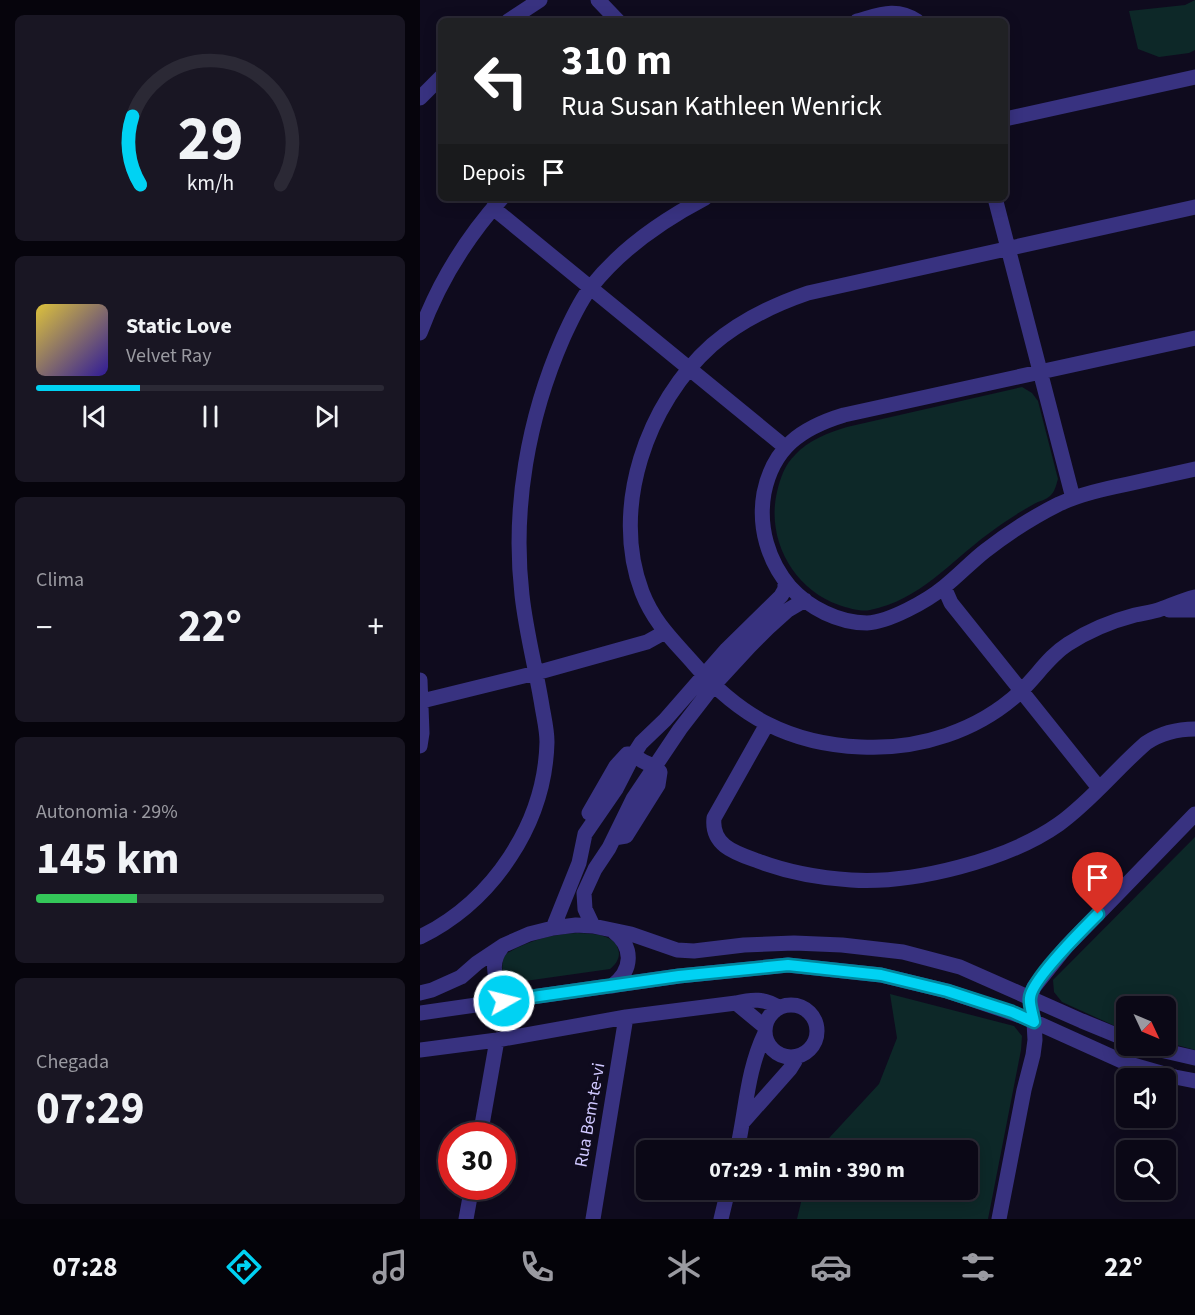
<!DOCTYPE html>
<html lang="pt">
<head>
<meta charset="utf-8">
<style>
  body { margin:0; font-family:"Source Sans 3",sans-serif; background:#191623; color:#f1f3f6; height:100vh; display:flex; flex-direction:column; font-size:22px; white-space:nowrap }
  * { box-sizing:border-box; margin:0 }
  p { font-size:20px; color:#9a9aa1 }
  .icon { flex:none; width:33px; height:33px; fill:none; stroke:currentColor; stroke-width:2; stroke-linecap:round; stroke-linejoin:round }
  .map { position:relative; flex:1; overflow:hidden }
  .sheet { display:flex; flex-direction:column; gap:15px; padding:15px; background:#06040c; width:420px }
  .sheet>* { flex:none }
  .guide { position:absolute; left:18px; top:18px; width:570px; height:183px; border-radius:9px; box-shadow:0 3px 15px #0003,0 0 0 2px #2b2935; background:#202124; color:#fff; overflow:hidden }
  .needle { width:39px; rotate:134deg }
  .fabs { position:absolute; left:696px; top:996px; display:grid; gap:12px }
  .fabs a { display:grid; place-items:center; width:60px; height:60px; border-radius:9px; background:#0b0816; box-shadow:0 3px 15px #0003,0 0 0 2px #2b2935; font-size:30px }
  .speed { position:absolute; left:18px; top:1122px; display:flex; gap:12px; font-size:30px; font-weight:700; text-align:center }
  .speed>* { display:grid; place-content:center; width:78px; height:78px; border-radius:50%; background:#0b0816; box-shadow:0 3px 15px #0003,0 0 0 2px #2b2935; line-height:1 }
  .speed .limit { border:9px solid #d22; background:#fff; color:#111 }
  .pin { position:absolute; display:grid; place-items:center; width:51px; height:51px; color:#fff; margin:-62px -26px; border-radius:50% 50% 50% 0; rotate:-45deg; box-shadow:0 0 6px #0007 }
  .pin .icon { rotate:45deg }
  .me { position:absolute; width:66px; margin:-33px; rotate:82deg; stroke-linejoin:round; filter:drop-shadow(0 0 4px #0008) }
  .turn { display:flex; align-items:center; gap:21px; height:126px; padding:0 24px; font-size:27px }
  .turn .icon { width:78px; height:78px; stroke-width:2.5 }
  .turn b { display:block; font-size:42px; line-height:51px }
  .then { display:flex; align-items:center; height:57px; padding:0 24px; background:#0003; gap:12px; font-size:22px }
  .big { font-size:45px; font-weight:700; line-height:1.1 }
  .sheet .widget { flex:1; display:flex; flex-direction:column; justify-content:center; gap:9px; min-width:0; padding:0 21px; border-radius:9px; background:#191623 }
  .sheet .dial { align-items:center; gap:0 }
  .dial svg { height:156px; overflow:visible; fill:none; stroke:#2b2935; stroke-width:7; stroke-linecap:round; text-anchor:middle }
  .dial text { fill:#f1f3f6; stroke:none }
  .song { display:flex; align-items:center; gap:18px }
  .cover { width:72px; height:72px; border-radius:9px; background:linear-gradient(135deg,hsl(50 70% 55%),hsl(250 70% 35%)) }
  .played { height:6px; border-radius:3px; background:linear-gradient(90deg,#00d2f3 30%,#2b2935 30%) }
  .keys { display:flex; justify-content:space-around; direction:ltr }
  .heat { display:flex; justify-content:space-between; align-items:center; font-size:33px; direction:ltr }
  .charge { height:9px; border-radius:4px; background:linear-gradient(90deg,#34c759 29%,#2b2935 0) }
  .trip { position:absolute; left:216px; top:1140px; width:342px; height:60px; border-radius:9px; background:#0b0816; box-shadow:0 3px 15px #0003,0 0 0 2px #2b2935; font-weight:700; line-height:60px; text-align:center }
  .dock { display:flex; height:96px; justify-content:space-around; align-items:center; background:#040309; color:#9a9aa1 }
  .dock .icon { width:42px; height:42px }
  .dock .active { color:#00d2f3 }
  .dock b { font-size:27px; color:#f1f3f6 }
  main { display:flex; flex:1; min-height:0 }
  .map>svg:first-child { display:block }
  .green { fill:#0d2828 }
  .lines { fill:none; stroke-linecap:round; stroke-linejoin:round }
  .minor { stroke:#383280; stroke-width:15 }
  .route-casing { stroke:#00889e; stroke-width:15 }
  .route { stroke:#00d2f3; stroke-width:10 }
  .labels { text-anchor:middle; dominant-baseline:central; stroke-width:6; stroke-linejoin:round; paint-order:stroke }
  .street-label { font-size:18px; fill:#d0c8ff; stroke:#0f0b1e }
</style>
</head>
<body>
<main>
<section class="sheet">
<div class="widget dial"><svg viewBox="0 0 100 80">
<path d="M14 69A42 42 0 1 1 86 69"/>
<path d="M14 69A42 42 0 0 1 10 34" stroke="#00d2f3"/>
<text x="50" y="56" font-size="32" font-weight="700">29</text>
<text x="50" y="72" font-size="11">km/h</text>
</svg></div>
<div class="widget">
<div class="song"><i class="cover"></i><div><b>Static Love</b><p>Velvet Ray</p></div></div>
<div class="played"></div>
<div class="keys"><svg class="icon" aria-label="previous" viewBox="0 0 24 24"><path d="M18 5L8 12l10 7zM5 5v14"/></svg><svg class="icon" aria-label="pause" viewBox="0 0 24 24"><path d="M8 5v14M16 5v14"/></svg><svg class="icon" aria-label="next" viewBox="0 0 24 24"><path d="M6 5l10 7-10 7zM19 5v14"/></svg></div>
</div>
<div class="widget"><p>Clima</p>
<div class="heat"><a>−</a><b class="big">22°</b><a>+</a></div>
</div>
<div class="widget"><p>Autonomia · 29%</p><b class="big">145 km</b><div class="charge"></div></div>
<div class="widget"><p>Chegada</p><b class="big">07:29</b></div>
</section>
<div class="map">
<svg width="775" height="1219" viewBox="0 0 775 1219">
  <rect width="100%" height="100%" fill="#0f0b1e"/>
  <path class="green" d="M775,0V50L769,53L739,57L718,49L709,11L765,5Z
    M602,387L612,393L618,401L638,479C636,485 635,492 630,496C626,500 619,501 614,504C598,513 582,523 568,534C530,562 500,600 450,610C441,612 428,608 419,605C373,589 346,539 357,492C360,479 365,464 375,455C388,440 408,433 427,427Z
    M775,837V1050L746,1042V1006H706V1031L642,1002L634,992L633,980Z
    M158,933C172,934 197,933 199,953C199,960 195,965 190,969L98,982C80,979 81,970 84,955C107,941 131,934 158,933Z
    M470,994L594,1026L602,1036L601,1050L568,1219H377L384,1190H548V1150H398L459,1084L477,1038Z"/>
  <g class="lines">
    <path class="minor" d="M178,0L198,21
      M88,21L120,0
      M437,21C459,15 476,7 497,21
      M0,98L21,77
      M585,119L775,77
      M575,198L653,498
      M775,207L388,293C353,305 320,321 292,345C227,403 190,508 222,592C234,623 253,640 274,664C320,717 370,744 441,747C499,750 558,731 600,692C617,676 629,656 648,644C668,631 692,621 715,615C724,613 733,612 741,609C752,605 763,600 775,597
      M73,208L365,447
      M0,333C18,284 47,237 82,198
      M775,338L424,415C381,428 353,448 344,493C338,527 348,561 370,587C389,608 419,623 447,623C469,622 507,601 524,587C539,575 551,562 565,551C588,533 613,517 639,504C661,494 684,489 708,484C730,479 753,474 775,469
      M524,587L531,603L679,788
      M749,610H775
      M0,680L2,733L0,746
      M2,701L116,673L227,642L245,632
      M347,724L294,818C291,846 316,853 338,861C367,872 400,878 431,880C494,884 588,860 639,824C671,801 696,769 726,743C741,733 756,729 775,729
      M169,813L196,766L207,754H214C223,765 232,762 240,772L238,785L206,836L194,838
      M173,926L165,909L164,893L175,869L189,848L213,799L260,729L294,685L330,646L348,628L368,610L385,600
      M133,928L159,863L165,834L196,789L214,754L221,743L245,720L307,649L361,596L365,589V581
      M0,937C73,901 125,824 127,742C127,730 124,718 122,706C116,669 106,632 102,595C92,508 108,418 143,338C151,321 159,302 171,287C201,249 243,220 285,198
      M82,947C66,967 77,996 103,998
      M192,986C213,970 214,947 193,931
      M0,993L12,990L41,977L57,963L84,945L109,934L133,928L156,925L173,926L211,934L257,950L274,951L324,945L374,943L422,945L483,952L540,967L662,1021L706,1039
      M316,1003L345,1027
      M345 1031a26 26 0 1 1 52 0a26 26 0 1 1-52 0Z
      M0,1013L259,976L368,965L461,975L527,991L604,1017L706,1063L755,1077L775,1081
      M723,1046L775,1058
      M0,1050L77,1040L206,1017L316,1003C332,999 345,998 359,1008
      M323,1122L370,1069L375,1061V1057
      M60,1136L77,1040
      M317,1150C326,1111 327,1070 345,1033
      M46,1219L52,1186
      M173,1219L206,1017
      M301,1219L308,1190
      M579,1219L604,1090L613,1055L615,1040L614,1022L610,998L614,987L646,947L775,814"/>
  </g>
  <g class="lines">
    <defs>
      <path id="route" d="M84,1001L259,976L368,965L461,975L527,991L592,1012L614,1022C613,1015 609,1005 610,998C611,980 664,928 678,914"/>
    </defs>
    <use href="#route" class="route-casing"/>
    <use href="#route" class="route"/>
  </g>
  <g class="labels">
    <g class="street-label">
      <text transform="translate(170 1115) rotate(-80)">Rua Bem-te-vi</text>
    </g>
  </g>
</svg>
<div class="fabs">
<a><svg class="needle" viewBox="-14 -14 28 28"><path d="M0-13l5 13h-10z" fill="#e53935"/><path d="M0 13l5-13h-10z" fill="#9a9aa1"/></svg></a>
<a><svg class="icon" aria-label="sound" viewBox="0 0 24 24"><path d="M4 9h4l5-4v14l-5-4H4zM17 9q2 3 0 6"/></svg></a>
<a><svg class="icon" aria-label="search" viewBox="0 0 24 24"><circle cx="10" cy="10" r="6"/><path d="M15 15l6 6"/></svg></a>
</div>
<div class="speed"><div class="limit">30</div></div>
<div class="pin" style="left:678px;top:914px;background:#d93025"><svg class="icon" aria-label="arrive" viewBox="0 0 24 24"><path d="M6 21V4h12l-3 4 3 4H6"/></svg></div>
<svg class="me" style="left:84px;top:1001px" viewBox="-20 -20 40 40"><circle r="17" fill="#00d2f3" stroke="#fff" stroke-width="3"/><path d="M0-11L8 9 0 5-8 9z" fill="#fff"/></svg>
<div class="trip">07:29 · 1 min · 390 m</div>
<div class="guide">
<div class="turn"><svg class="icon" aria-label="left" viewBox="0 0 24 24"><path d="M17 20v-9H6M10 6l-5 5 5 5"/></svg><div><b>310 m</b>Rua Susan Kathleen Wenrick</div></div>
<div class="then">Depois<svg class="icon" aria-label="arrive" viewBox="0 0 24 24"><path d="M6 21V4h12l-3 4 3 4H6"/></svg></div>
</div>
</div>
</main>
<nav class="dock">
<b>07:28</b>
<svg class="icon active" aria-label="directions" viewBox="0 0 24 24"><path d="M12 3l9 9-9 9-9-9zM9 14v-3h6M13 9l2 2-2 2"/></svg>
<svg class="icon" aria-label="music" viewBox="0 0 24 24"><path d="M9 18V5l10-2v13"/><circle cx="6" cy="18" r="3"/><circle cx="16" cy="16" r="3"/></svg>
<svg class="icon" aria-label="phone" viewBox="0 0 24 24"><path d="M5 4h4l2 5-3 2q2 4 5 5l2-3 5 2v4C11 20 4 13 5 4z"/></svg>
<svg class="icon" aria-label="climate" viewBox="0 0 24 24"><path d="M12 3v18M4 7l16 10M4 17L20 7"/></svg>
<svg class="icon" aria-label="car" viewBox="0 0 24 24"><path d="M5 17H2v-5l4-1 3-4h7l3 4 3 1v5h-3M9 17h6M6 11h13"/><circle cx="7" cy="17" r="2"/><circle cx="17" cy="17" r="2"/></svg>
<svg class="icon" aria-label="filters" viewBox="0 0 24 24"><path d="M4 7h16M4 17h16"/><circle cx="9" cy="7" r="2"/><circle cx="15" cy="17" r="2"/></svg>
<b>22°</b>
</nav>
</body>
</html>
